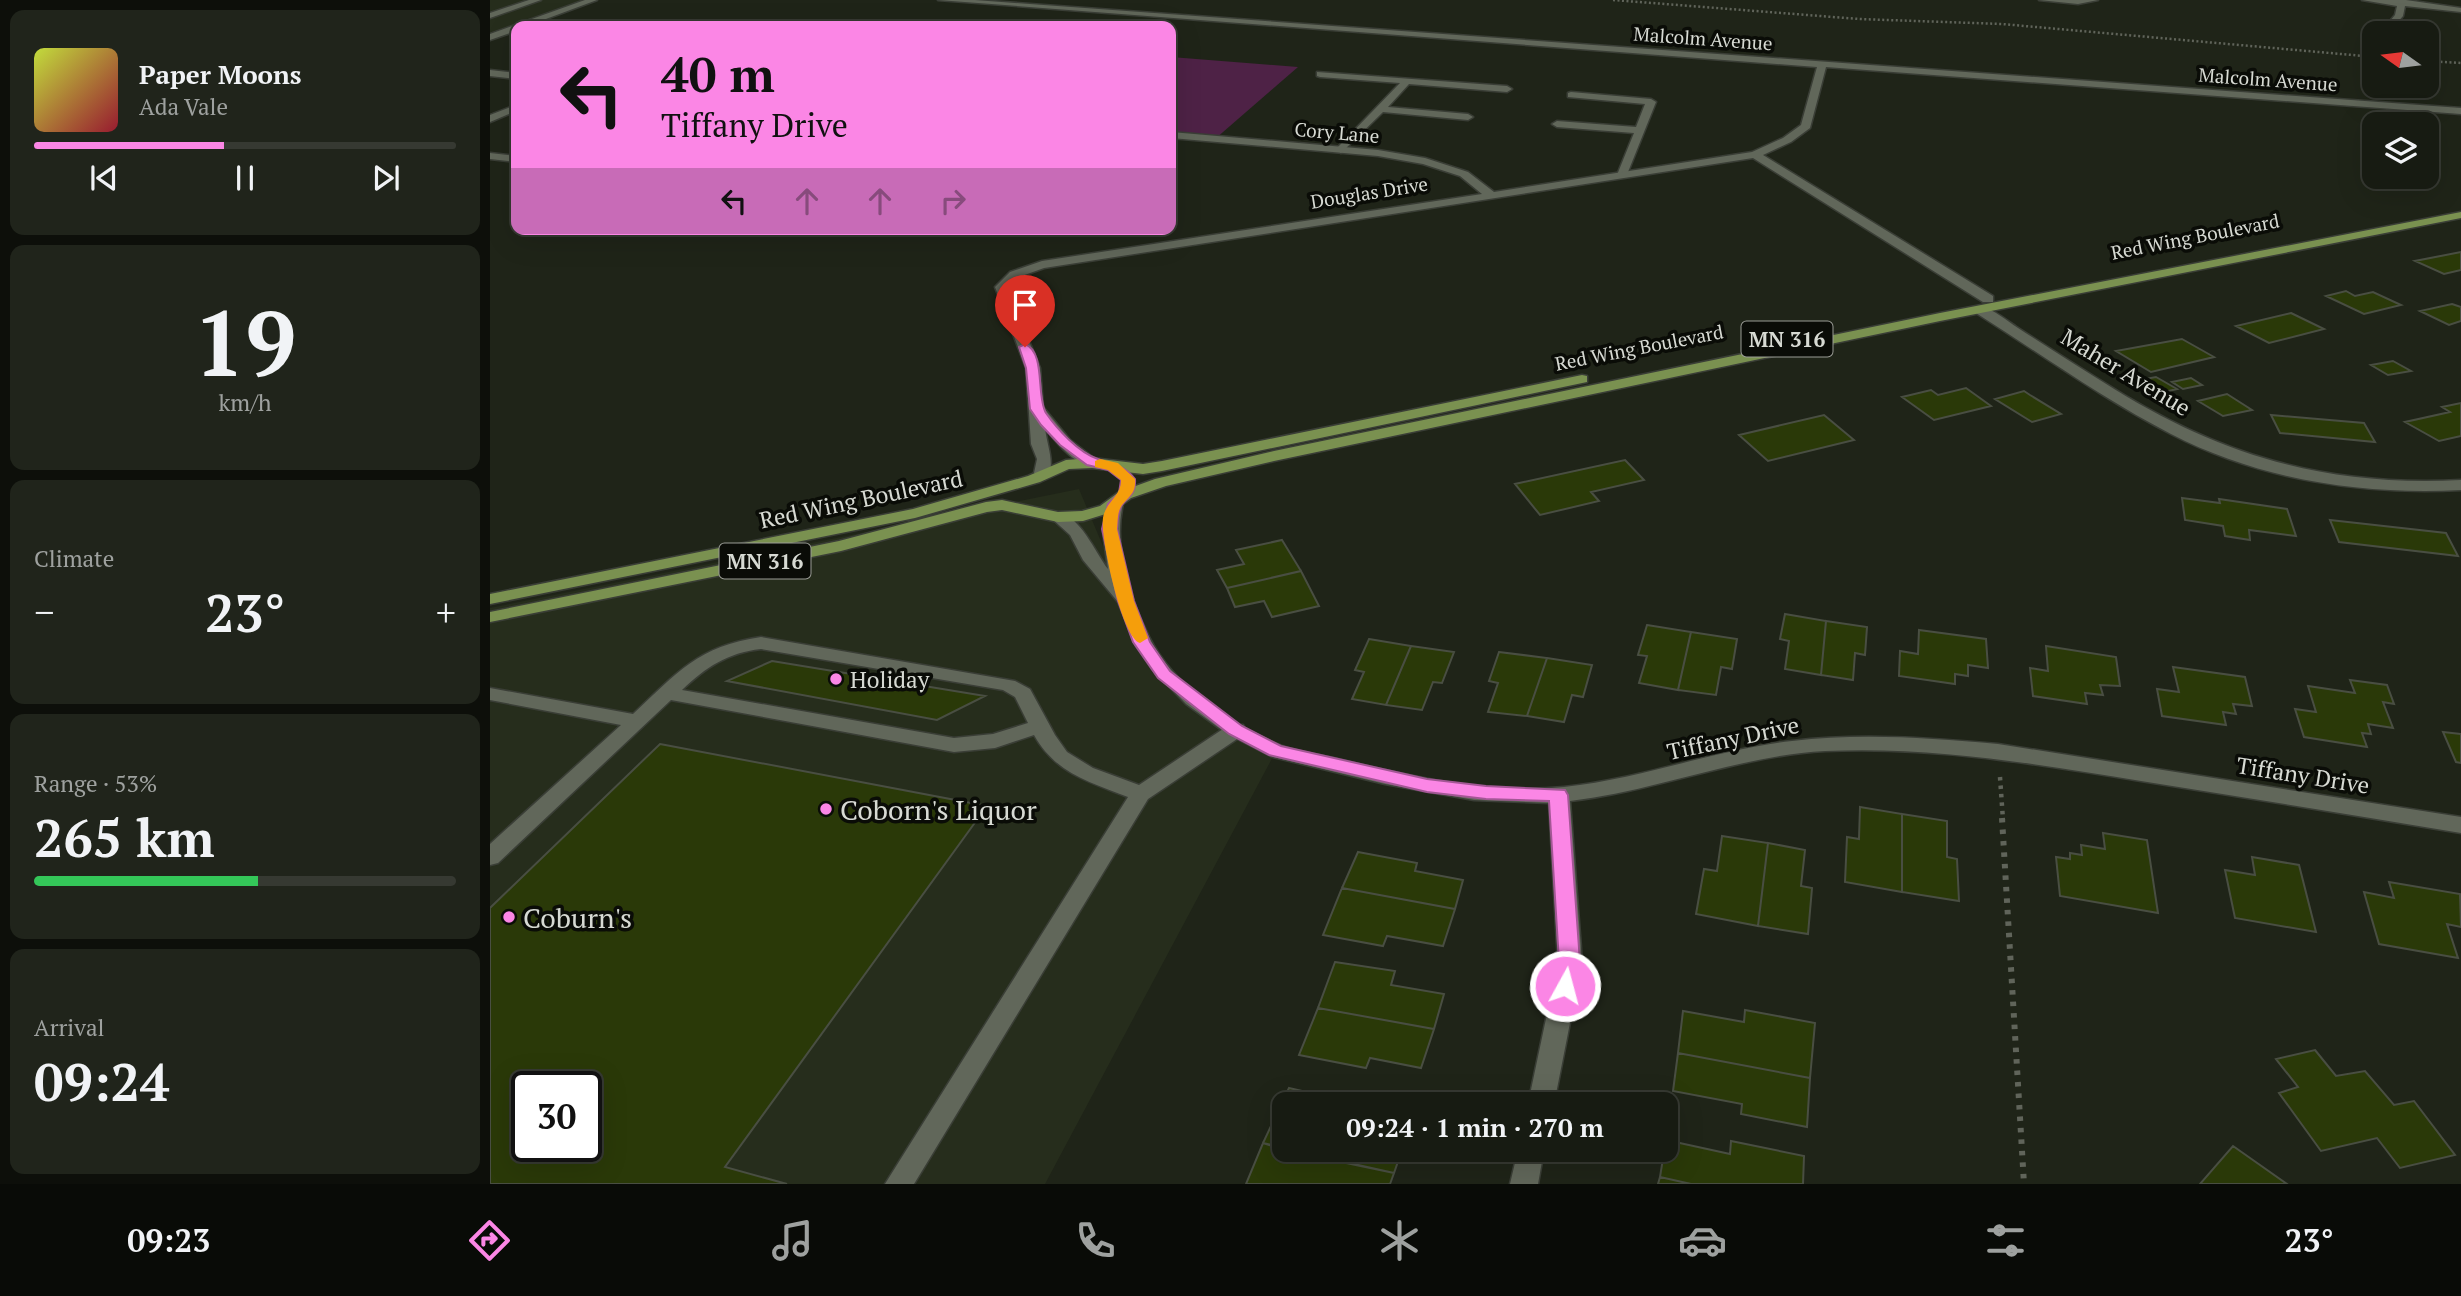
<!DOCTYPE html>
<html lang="en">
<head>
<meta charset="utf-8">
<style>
  body { margin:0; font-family:"PT Serif",serif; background:#20241b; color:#f1f3f6; height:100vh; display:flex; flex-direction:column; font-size:26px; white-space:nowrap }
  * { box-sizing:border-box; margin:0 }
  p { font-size:23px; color:#9ea19f }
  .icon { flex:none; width:38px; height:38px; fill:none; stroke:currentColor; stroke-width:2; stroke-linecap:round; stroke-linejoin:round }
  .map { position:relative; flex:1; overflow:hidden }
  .details { display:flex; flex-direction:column; gap:10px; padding:10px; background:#0d0f0a; width:490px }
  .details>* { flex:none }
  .top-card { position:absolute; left:21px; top:21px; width:665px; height:214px; border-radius:14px; box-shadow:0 7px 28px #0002,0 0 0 2px #363932; background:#fb86e5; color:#111; overflow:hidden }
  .needle { width:46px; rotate:284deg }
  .controls { position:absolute; left:1872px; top:21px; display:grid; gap:14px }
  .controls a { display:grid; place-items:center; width:77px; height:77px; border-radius:14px; background:#171b12; box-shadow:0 7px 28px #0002,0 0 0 2px #363932; font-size:35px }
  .speed { position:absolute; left:21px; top:1071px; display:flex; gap:14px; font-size:35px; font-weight:700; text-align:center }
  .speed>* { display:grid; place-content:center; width:91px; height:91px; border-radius:50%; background:#171b12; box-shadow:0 7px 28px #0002,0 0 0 2px #363932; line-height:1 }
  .speed .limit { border:4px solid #111; border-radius:10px; background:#fff; color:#111 }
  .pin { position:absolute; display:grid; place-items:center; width:60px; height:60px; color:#fff; margin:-72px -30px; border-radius:50% 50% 50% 0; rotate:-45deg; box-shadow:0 0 7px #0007 }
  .pin .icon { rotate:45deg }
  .me { position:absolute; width:77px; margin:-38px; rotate:7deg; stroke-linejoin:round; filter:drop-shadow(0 0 5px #0008) }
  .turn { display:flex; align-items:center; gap:24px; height:147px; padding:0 35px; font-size:32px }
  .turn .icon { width:91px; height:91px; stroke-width:2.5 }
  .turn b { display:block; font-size:49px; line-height:60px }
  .lanes { display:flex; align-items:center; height:66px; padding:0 35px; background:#0003; justify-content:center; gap:35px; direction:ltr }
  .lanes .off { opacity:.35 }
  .big { font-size:52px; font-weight:800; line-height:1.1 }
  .details .card { flex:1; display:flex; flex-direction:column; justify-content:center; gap:10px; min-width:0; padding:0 24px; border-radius:14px; background:#20241b }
  .details .dial { align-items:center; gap:0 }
  .dial b { font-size:91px; line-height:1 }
  .song { display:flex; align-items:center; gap:21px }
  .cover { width:84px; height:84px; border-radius:10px; background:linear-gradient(135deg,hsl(70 70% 55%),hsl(350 70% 35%)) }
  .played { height:7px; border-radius:4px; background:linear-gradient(90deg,#fb86e5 45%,#363932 45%) }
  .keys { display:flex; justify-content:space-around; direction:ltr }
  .heat { display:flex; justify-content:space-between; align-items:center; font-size:38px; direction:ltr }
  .charge { height:10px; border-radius:5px; background:linear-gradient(90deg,#34c759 53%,#363932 0) }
  .trip { position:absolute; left:782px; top:1092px; width:406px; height:70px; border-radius:14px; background:#171b12; box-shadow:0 7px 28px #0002,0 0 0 2px #363932; font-weight:800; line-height:70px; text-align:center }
  .dock { display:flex; height:112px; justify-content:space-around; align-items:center; background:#090b07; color:#9ea19f }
  .dock .icon { width:49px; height:49px }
  .dock .selected { color:#fb86e5 }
  .dock b { font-size:32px; color:#f1f3f6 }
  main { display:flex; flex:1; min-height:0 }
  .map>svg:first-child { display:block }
  .built { fill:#262d1c; fill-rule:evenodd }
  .green { fill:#4e2246 }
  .building { fill:#2a3908; stroke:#494e42; stroke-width:2; fill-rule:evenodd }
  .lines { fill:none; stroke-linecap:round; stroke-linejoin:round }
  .service-casing { stroke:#3a3e36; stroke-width:3 }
  .minor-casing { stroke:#3a3e36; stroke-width:3 }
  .primary-casing { stroke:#3a3e36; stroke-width:3 }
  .path-far2 { stroke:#60645a; stroke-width:2.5; stroke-dasharray:2 2.5; stroke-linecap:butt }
  .path-far1 { stroke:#60645a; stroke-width:4.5; stroke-dasharray:3.5 5; stroke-linecap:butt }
  .path { stroke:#60645a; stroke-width:6; stroke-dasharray:4.5 7; stroke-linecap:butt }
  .service { fill:#61675a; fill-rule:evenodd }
  .minor { fill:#61675a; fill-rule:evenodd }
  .primary { fill:#7a9150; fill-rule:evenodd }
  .route { fill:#fb86e5; stroke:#a35795; stroke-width:2 }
  .slow { fill:#f59e0b }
  .poi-dot { fill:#fb86e5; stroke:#0a0c07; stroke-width:2.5 }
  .labels { text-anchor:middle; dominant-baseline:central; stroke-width:7; stroke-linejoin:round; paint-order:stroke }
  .far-street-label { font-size:19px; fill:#d7dad3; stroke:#0a0c07 }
  .shield { fill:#0a0c07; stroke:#9a9c96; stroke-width:2 }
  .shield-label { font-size:21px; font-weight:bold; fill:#d7dad3 }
  .street-label { font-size:23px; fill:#d7dad3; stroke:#0a0c07 }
  .poi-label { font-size:23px; fill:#d7dad3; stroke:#0a0c07; text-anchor:start }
  .near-poi-label { font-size:28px; fill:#d7dad3; stroke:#0a0c07; text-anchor:start }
</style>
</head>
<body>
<main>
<section class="details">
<div class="card">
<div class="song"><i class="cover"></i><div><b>Paper Moons</b><p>Ada Vale</p></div></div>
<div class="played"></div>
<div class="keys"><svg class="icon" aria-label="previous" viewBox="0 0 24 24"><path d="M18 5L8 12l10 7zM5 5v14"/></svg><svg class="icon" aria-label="pause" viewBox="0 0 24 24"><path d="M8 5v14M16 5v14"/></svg><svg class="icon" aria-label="next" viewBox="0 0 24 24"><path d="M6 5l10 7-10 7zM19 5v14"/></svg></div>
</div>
<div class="card dial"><b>19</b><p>km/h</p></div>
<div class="card"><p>Climate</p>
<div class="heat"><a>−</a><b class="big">23°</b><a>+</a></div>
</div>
<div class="card"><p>Range · 53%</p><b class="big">265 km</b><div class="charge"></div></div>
<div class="card"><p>Arrival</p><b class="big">09:24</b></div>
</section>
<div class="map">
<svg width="1971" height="1184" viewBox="0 0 1971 1184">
  <rect width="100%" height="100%" fill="#1f2418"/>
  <path class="built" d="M0,0H103L0,37Z
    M589,489L636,601L674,674L786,751L555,1184H0V608ZM37,1087H96V1146H37Z"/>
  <path class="green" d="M681,57L808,67L725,139L681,135Z"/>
  <path class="building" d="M1971,252V270L1954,274L1925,261Z
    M1856,291L1865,296L1883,292L1911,305L1874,314L1836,296Z
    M1962,304L1971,307V321L1959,325L1930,311Z
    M1801,313L1834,329L1779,343L1746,326Z
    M1692,339L1724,357L1661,372L1626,351Z
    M1903,361L1921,371L1898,375L1881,365Z
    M1666,377L1687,389L1670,393L1650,380Z
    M1701,378L1712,385L1693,389L1682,382Z
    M1476,388L1501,406L1444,420L1412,397L1441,390L1448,395Z
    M1534,391L1540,395L1571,414L1542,422L1505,399Z
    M1737,394L1762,410L1733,416L1708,401Z
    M1971,403V436L1949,441L1915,422L1960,412L1952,407Z
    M1334,415L1364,440L1278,461L1249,435Z
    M1781,415L1874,423L1885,442L1790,433Z
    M1135,460L1154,480L1101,492L1109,501L1050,515L1025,484Z
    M1692,498L1730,503L1729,499L1797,509L1806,536L1759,530L1760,540L1735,536L1733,526L1695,520Z
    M1840,520L1956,533L1968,556L1849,542Z
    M792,540L811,571L737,588L727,570L754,564L746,550Z
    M811,571L829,606L782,617L774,601L745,607L737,588Z
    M1295,614L1336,621L1331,675L1295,669L1299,641L1290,639Z
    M1336,621L1377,627L1375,655L1365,653L1363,680L1331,675Z
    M1157,625L1201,632L1188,690L1149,683L1157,656L1148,655Z
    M1429,630L1496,639L1498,668L1478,665V676L1465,674V684L1409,676L1410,651L1428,654Z
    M1201,632L1247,639L1242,669L1231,667L1226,695L1188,690Z
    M879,639L921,646L896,705L862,699L874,672L865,670Z
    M921,646L964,652L952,683L943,682L932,710L896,705Z
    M1556,646L1626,657L1630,686L1610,685L1613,695L1595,693L1597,704L1543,696L1540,668L1558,671Z
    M1009,652L1057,658L1037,716L998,712L1008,683L999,681Z
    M1057,658L1102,665L1093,697L1082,695L1074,722L1037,716Z
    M282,661L495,696L447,720L237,681Z
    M1683,667L1755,677L1762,706L1743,704L1746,714L1733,712L1736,725L1672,716L1667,689L1689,692Z
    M1860,680L1897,685L1904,704L1893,702L1903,728L1878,724L1881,734L1872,733L1877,747L1814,737L1805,709L1826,712L1818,686L1865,693Z
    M1953,732L1971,734V763L1966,762Z
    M170,744L497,806L235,1167L297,1184H0V908ZM37,1087H96V1146H37Z
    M1370,807L1412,814V892L1355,882L1357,837L1369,839Z
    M1412,814L1457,821V857L1467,859L1469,901L1412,892Z
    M1613,833L1657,840L1668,913L1570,896L1566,857L1580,859V853L1592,855L1591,845L1615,849Z
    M1232,836L1278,843L1268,926L1206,914L1214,869L1227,871Z
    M1278,843L1315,850L1311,886L1322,888L1318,934L1268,926Z
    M868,852L927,863L925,871L973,880L965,909L852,888Z
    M1762,857L1809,865L1826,932L1745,918L1735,870L1765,875Z
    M1899,882L1970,894L1971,927L1957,924L1968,958L1889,944L1874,892L1904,898Z
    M852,888L965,909L953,946L897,936L893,946L833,935Z
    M845,962L905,971L901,985L954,994L944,1029L828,1008Z
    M828,1008L944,1029L931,1068L880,1058L876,1068L809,1055Z
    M1255,1010L1325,1023L1320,1078L1188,1053L1193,1011L1254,1022Z
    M1825,1050L1846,1076L1875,1071L1904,1105L1924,1101L1965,1155L1910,1168L1887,1138L1831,1151L1789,1093L1808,1087L1786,1059Z
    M1188,1053L1320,1078L1317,1127L1251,1114L1252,1104L1183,1091Z
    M799,1088L869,1104H794V1148L773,1143Z
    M1176,1140L1240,1154L1241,1141L1314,1156L1313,1184H1201L1170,1177Z
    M773,1143L794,1150L904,1173L900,1184H756Z
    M1743,1146L1797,1184H1710Z
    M801,1150H912L904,1173Z
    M1170,1177L1201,1184H1168Z"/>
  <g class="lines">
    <defs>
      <path id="service" d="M39,0H51L0,18V13Z
        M827,72L1017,86L1022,89L1017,92L919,84L898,107L978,114L983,117L978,120L893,112L851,153L846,150L847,148L910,83L830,77L827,76Z
        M1081,92L1161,99L1166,102L1136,177L1127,175L1144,133L1067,127L1062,124L1067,121L1146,127L1155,104L1078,97V93Z
        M26,105V111L0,122V115Z
        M271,637L525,681L540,689L565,735L577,752L603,768L649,785L739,725H753L756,730L753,735L658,799L424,1184H395L638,797C600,782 566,774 544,735L505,748L464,752L181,700L8,863L0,865V844L131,725L0,700V688L143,714C187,673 208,646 271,637ZM271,649L513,690L525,697L538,723L503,734L464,738L192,690C216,667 237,653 271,649Z"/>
      <path id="minor" d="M95,0H107L37,26H26V31L0,40V34Z
        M448,0H485L1971,108V114L1336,67L1320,128L1301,142L1273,155L1503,296V302H1493L1263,158L554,268L529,277L517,287L550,368L553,407L580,440L610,463L607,466C588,470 566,442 555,428C557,445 563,457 560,473L552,478L544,473L547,459L541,444L536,368L505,287L520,272L552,261L992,194L970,176L933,164L888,156L681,138V132L888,150L935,158L978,172L1004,192L1262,152L1293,138L1311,125L1327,67Z
        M1549,0H1608L1588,4Z
        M1872,0H1916L1971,8V12L1915,6L1913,16L1898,33H1890L1905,15L1907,6Z
        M0,70L26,73V79L0,76Z
        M0,153L26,156V162L0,159Z
        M1491,306C1504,310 1516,320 1528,328C1556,346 1584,364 1613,382C1727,455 1835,487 1971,480V490C1872,495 1770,480 1681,434C1613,399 1551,354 1486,313V307Z
        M625,499L633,504C623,547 640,598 659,637C684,687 741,725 792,746C808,752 826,754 843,758C918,776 997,795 1074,787C1151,779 1224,750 1302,741C1371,733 1439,738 1508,744L1971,817V833C1864,815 1758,798 1651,781C1546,764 1442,746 1335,751C1248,756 1166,791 1080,801L1092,962L1064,1104H1038L1068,962L1059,803L984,800L895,784L783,757L736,733L696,704L662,669L646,646L628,602L593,560L580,535L560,517L562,514C587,507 605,553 618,569L613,532L617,504Z
        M1028,1150H1054L1048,1184H1020Z"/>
      <path id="primary" d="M1971,212V218L1450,321L784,461L676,486L641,498L622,512L593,521L568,522L512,510L497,512L351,551L0,622V612L349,541L496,502L512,500L568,512L592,511L610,506L629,492L665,479L784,451L1450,313Z
        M1092,375L1097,376V382L672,471L653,474L602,468L579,469L550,482L425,518L0,604V594L423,509L538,476L576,460L602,458L653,464L672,461Z"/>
    </defs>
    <use href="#service" class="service-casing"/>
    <use href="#minor" class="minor-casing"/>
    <use href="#primary" class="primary-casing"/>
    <path class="path-far2" d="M1123,0L1369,19L1512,24L1885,57
      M1937,61L1971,63"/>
    <path class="path-far1" d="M1510,777L1513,820"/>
    <path class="path" d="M1512,818L1534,1184"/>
    <use href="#service" class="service"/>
    <use href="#minor" class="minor"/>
    <use href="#primary" class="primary"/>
  </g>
  <path class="route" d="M535,344C556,352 546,397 556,413C567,429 589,453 608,459C623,465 634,465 645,479C646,493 640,495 632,505C627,512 628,521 627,529L644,601L660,642L680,671L752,726L791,746L937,779L996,786L1075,790L1078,795L1090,962L1083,992L1075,994L1067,992L1064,986L1069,962L1059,801L996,799L937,792L779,755L739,734L668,678L643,642L628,601L612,529L618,504L629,493L631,480L618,470L597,465L570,445L551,425L540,409L536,368L529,347Z"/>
  <path class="slow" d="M610,459L628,463L645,479C646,493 640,495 632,505C627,512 628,521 627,529L644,601L658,638L650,643C632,638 610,537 613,518C615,503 632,495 631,480L618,470L605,467V461Z"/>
  <g class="poi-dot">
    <circle cx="346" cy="679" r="7"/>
    <circle cx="336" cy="809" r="7"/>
    <circle cx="19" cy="917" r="7"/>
  </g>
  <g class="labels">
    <g class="far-street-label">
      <text transform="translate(1213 38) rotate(4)">Malcolm Avenue</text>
      <text transform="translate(1778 79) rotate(4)">Malcolm Avenue</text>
      <text transform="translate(847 132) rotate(5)">Cory Lane</text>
      <text transform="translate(879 192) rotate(-9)">Douglas Drive</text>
      <text transform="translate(1705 236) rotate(-11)">Red Wing Boulevard</text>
      <text transform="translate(1149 347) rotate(-11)">Red Wing Boulevard</text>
    </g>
    <g class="shield">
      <rect x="1251.5" y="321.5" width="91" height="35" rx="5"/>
      <rect x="229.5" y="543.5" width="91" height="35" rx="5"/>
    </g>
    <g class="shield-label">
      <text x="1297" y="339">MN 316</text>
      <text x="275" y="561">MN 316</text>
    </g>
    <g class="street-label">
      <text transform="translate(1636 372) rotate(31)">Maher Avenue</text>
      <text transform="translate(371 499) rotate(-12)">Red Wing Boulevard</text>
      <text transform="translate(1243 738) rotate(-12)">Tiffany Drive</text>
      <text transform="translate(1813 775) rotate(9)">Tiffany Drive</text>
    </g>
    <g class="poi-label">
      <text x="360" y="679">Holiday</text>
    </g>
    <g class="near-poi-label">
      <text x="350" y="809">Coborn's Liquor</text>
      <text x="33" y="917">Coburn's</text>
    </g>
  </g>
</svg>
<div class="controls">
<a><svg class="needle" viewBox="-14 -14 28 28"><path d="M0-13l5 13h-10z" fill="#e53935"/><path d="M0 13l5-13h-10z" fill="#9ea19f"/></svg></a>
<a><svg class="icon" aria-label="layers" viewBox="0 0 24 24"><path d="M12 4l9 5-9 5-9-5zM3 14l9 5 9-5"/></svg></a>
</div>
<div class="speed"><div class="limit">30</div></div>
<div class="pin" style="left:535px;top:347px;background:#d93025"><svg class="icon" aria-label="arrive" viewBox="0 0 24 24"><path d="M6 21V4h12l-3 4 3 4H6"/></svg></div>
<svg class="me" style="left:1075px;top:986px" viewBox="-20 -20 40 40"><circle r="17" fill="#fb86e5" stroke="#fff" stroke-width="3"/><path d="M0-11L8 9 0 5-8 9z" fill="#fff"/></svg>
<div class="trip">09:24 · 1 min · 270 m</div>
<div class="top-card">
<div class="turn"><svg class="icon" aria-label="left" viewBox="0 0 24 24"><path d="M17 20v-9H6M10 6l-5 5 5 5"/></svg><div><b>40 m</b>Tiffany Drive</div></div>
<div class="lanes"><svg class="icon" aria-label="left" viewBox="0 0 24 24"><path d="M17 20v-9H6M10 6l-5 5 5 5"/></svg><svg class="icon off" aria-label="ahead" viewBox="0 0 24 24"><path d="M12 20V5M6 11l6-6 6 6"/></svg><svg class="icon off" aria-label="ahead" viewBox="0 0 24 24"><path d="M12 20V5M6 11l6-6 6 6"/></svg><svg class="icon off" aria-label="right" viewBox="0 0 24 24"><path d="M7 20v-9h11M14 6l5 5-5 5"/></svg></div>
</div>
</div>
</main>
<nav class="dock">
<b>09:23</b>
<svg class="icon selected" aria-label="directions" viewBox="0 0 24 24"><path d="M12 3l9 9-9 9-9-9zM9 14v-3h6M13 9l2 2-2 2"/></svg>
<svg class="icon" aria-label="music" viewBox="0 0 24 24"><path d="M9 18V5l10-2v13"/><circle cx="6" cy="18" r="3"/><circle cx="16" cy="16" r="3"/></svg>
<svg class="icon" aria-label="phone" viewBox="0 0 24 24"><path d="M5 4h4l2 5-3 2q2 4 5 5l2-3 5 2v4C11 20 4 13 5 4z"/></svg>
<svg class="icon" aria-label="climate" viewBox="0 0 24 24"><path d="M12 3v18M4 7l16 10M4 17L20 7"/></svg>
<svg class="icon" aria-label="car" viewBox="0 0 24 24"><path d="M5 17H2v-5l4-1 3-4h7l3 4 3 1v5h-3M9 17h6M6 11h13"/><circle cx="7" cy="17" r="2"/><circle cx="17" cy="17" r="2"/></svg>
<svg class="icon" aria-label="filters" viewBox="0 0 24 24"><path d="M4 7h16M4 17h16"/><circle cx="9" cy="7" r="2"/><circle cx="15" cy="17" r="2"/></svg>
<b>23°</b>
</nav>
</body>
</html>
